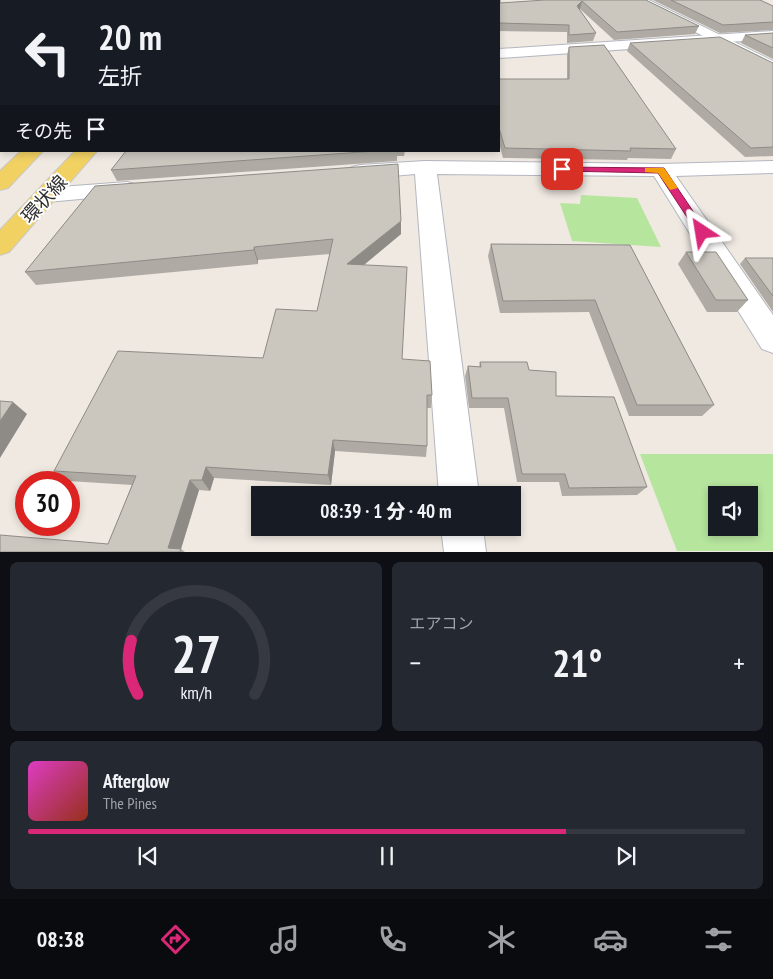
<!DOCTYPE html>
<html lang="ja">
<head>
<meta charset="utf-8">
<style>
  body { margin:0; font-family:"PT Sans Narrow","Noto Sans JP",sans-serif; background:#242831; color:#f1f3f6; height:100vh; display:flex; flex-direction:column; font-size:19px; white-space:nowrap }
  * { box-sizing:border-box; margin:0 }
  p { font-size:16px; color:#9ea1a6 }
  .icon { flex:none; width:28px; height:28px; fill:none; stroke:currentColor; stroke-width:2; stroke-linecap:round; stroke-linejoin:round }
  .map { position:relative; height:552px; overflow:hidden }
  .details { display:flex; flex-direction:column; gap:10px; padding:10px; background:#0d0f14; flex:1 }
  .details>* { flex:none }
  .guide { position:absolute; left:0px; top:0px; width:500px; height:152px; box-shadow:0 2px 8px #0003; background:#171b24; color:#f1f3f6; overflow:hidden }
  .fabs { position:absolute; left:708px; top:486px; display:grid; gap:10px }
  .fabs a { display:grid; place-items:center; width:50px; height:50px; border-radius:0px; background:#171b24; box-shadow:0 2px 8px #0003; font-size:25px }
  .speed { position:absolute; left:15px; top:471px; display:flex; gap:10px; font-size:25px; font-weight:700; text-align:center }
  .speed>* { display:grid; place-content:center; width:65px; height:65px; border-radius:50%; background:#171b24; box-shadow:0 2px 8px #0003; line-height:1 }
  .speed .limit { border:8px solid #d22; background:#fff; color:#111 }
  .pin { position:absolute; display:grid; place-items:center; width:42px; height:42px; color:#fff; margin:-21px; border-radius:10px; box-shadow:0 2px 8px #0006 }
  .me { position:absolute; width:55px; margin:-28px; rotate:327deg; stroke-linejoin:round; filter:drop-shadow(0 0 4px #0008) }
  .turn { display:flex; align-items:center; gap:18px; height:105px; padding:0 15px; font-size:22px }
  .turn .icon { width:65px; height:65px; stroke-width:2.5 }
  .turn b { display:block; font-size:35px; line-height:42px }
  .then { display:flex; align-items:center; height:48px; padding:0 15px; background:#0003; gap:10px; font-size:19px }
  .big { font-size:38px; font-weight:800; line-height:1.1 }
  .details .tile { flex:1; display:flex; flex-direction:column; justify-content:center; gap:8px; min-width:0; padding:0 18px; border-radius:8px; background:#242831 }
  .details .dial { align-items:center; gap:0 }
  .dial svg { height:130px; overflow:visible; fill:none; stroke:#363941; stroke-width:7; stroke-linecap:round; text-anchor:middle }
  .dial text { fill:#f1f3f6; stroke:none }
  .song { display:flex; align-items:center; gap:15px }
  .cover { width:60px; height:60px; border-radius:8px; background:linear-gradient(135deg,hsl(310 70% 55%),hsl(10 70% 35%)) }
  .played { height:5px; border-radius:2px; background:linear-gradient(90deg,#db2777 75%,#363941 75%) }
  .keys { display:flex; justify-content:space-around; direction:ltr }
  .heat { display:flex; justify-content:space-between; align-items:center; font-size:28px; direction:ltr }
  .details .tiles { flex:1; display:grid; gap:10px; grid-template-columns:1fr 1fr }
  .tile:last-child { grid-column:span 2 }
  .trip { position:absolute; left:251px; top:486px; width:270px; height:50px; border-radius:0px; background:#171b24; box-shadow:0 2px 8px #0003; font-weight:800; line-height:50px; text-align:center }
  .tab-bar { display:flex; height:80px; justify-content:space-around; align-items:center; background:#090b0e; color:#9ea1a6 }
  .tab-bar .icon { width:35px; height:35px }
  .tab-bar .selected { color:#db2777 }
  .tab-bar b { font-size:22px; color:#f1f3f6 }
  .map>svg:first-child { display:block }
  .green { fill:#b6e59e; fill-rule:evenodd }
  .lines { fill:none; stroke-linecap:round; stroke-linejoin:round }
  .street-casing { stroke:#b4b7c1; stroke-width:2 }
  .secondary-casing { stroke:#b4b7c1; stroke-width:2 }
  .primary-casing { stroke:#c9c9c9; stroke-width:2 }
  .street { fill:#fff; fill-rule:evenodd }
  .secondary { fill:#fff; fill-rule:evenodd }
  .primary { fill:#f2d163; fill-rule:evenodd }
  .wall { fill:#afaba4 }
  .shaded-wall { fill:#8e8b86 }
  .building { fill:#cbc7bf; stroke:#8e8b86 }
  .route { fill:#db2777; stroke:#8e194d }
  .slow { fill:#f59e0b }
  .labels { text-anchor:middle; dominant-baseline:central; stroke-width:4; stroke-linejoin:round; paint-order:stroke }
  .street-label { font-size:19px; fill:#2e2e2e; stroke:#fff }
</style>
</head>
<body>
<div class="map">
<svg width="773" height="552" viewBox="0 0 773 552">
  <rect width="100%" height="100%" fill="#efe9e1"/>
  <path class="green" d="M581,195L637,198L661,247L572,241L560,203L580,204Z
    M640,454H773V551H677ZM716,495H749V528H716Z"/>
  <g class="lines">
    <defs>
      <path id="street" d="M380,0H392V1H380Z
        M633,0H649L773,61V72Z
        M425,161L661,164L773,161V173L676,176L773,315V353L762,349L654,176L437,174L479,495H439L415,174L360,179L352,177L349,172L352,167L360,165Z
        M127,182L135,184L138,189L135,194L47,202L39,200L35,195L39,190L47,188Z
        M441,528H483L486,552H444Z"/>
      <path id="secondary" d="M773,31V39L499,58V49Z"/>
      <path id="primary" d="M21,151H43L8,188L0,190V171Z
        M75,151H97L9,252L0,255V230Z"/>
    </defs>
    <use href="#street" class="street-casing"/>
    <use href="#secondary" class="secondary-casing"/>
    <use href="#primary" class="primary-casing"/>
    <use href="#street" class="street"/>
    <use href="#secondary" class="secondary"/>
    <use href="#primary" class="primary"/>
  </g>
  <path class="wall" d="M419,0H500V3L646,0L699,26L695,34L614,40L580,9H579L596,33L593,41L567,43V32L499,31V1H420Z
    M653,0H760L773,6V30L720,33Z
    M773,33V59L741,43L745,35Z
    M630,43L773,63V156L745,157L627,51Z
    M569,47L676,149L671,159L628,158L627,160L503,158L499,143V79H567V55Z
    M126,151H405L404,156H397V161L117,181L111,170Z
    M95,186L401,234L364,265L402,359L432,395L431,408H427V446L426,457L335,451L331,485L214,478L210,491L199,490L181,549L185,552H0L108,544L132,485L68,481L54,471L263,358L317,311L330,254L258,260V264L36,285L25,272Z
    M491,244L630,245L714,405L702,416H629L589,312L500,313L488,256Z
    M686,252L748,300L737,312H707L678,264Z
    M745,258H773V312L740,264Z
    M480,362L529,370L647,487L637,495L562,496L559,482H517L504,408H469L465,376L468,366L479,367Z"/>
  <path class="shaded-wall" d="M134,0H145L143,1H132Z
    M582,1L580,9L575,13L577,6Z
    M0,96H1V108L0,109Z
    M401,221V234L348,278L347,264Z
    M254,247L258,260V264L254,250Z
    M13,402L27,414L0,458V421Z
    M333,440L335,451L331,485L328,475Z
    M206,467L214,478L210,491L202,480Z
    M190,480L199,490L180,552L168,548Z"/>
  <path class="building" d="M0,0H134L132,1H1V49H0Z
    M323,0H374V1H322Z
    M424,0H500V3L545,0H646L699,26L617,32L582,1L577,6L596,33L569,35V25L499,23V1H425Z
    M671,0H760L773,6V22L723,25Z
    M773,33V48L745,35Z
    M720,37L773,63V147L751,148L630,43Z
    M604,45L676,149L630,148L631,151L505,148L499,128V79H569V47Z
    M0,51H1V96H0Z
    M126,151H376L111,170Z
    M398,164L401,221L347,264L407,267L402,359L430,361L432,395H427V446L333,440L328,475L206,467L202,480H190L168,548L181,549L180,552H0V535L108,544L136,476L54,471L118,351L263,358L276,309L317,311L333,239L254,247V250L25,272L95,186Z
    M491,244L630,245L714,405H637L595,300L503,301Z
    M686,252H716L748,300H716Z
    M745,258H773V296Z
    M480,362H527L529,370L556,372V396L614,397L647,487L569,488L565,474H522L508,398H472L468,366L481,367Z
    M0,401L13,402L0,421Z"/>
  <path class="route" d="M559,167L664,168L707,232L705,234H698L658,173L562,171H559Z"/>
  <path class="slow" d="M645,168H664L678,188L670,190L658,173L645,172Z"/>
  <g class="labels">
    <g class="street-label">
      <text transform="translate(44 199) rotate(-47)">環状線</text>
    </g>
  </g>
</svg>
<div class="fabs">
<a><svg class="icon" aria-label="sound" viewBox="0 0 24 24"><path d="M4 9h4l5-4v14l-5-4H4zM17 9q2 3 0 6"/></svg></a>
</div>
<div class="speed"><div class="limit">30</div></div>
<div class="pin" style="left:562px;top:169px;background:#d93025"><svg class="icon" aria-label="arrive" viewBox="0 0 24 24"><path d="M6 21V4h12l-3 4 3 4H6"/></svg></div>
<svg class="me" style="left:702px;top:232px" viewBox="-20 -20 40 40"><path d="M0-17L14 15 0 8-14 15z" fill="#db2777" stroke="#fff" stroke-width="4"/></svg>
<div class="trip">08:39 · 1 分 · 40 m</div>
<div class="guide">
<div class="turn"><svg class="icon" aria-label="left" viewBox="0 0 24 24"><path d="M17 20v-9H6M10 6l-5 5 5 5"/></svg><div><b>20 m</b>左折</div></div>
<div class="then">その先<svg class="icon" aria-label="arrive" viewBox="0 0 24 24"><path d="M6 21V4h12l-3 4 3 4H6"/></svg></div>
</div>
</div>
<section class="details">
<div class="tiles">
<div class="tile dial"><svg viewBox="0 0 100 80">
<path d="M14 69A42 42 0 1 1 86 69"/>
<path d="M14 69A42 42 0 0 1 10 36" stroke="#db2777"/>
<text x="50" y="56" font-size="32" font-weight="700">27</text>
<text x="50" y="72" font-size="11">km/h</text>
</svg></div>
<div class="tile"><p>エアコン</p>
<div class="heat"><a>−</a><b class="big">21°</b><a>+</a></div>
</div>
<div class="tile">
<div class="song"><i class="cover"></i><div><b>Afterglow</b><p>The Pines</p></div></div>
<div class="played"></div>
<div class="keys"><svg class="icon" aria-label="previous" viewBox="0 0 24 24"><path d="M18 5L8 12l10 7zM5 5v14"/></svg><svg class="icon" aria-label="pause" viewBox="0 0 24 24"><path d="M8 5v14M16 5v14"/></svg><svg class="icon" aria-label="next" viewBox="0 0 24 24"><path d="M6 5l10 7-10 7zM19 5v14"/></svg></div>
</div>
</div>
</section>
<nav class="tab-bar">
<b>08:38</b>
<svg class="icon selected" aria-label="directions" viewBox="0 0 24 24"><path d="M12 3l9 9-9 9-9-9zM9 14v-3h6M13 9l2 2-2 2"/></svg>
<svg class="icon" aria-label="music" viewBox="0 0 24 24"><path d="M9 18V5l10-2v13"/><circle cx="6" cy="18" r="3"/><circle cx="16" cy="16" r="3"/></svg>
<svg class="icon" aria-label="phone" viewBox="0 0 24 24"><path d="M5 4h4l2 5-3 2q2 4 5 5l2-3 5 2v4C11 20 4 13 5 4z"/></svg>
<svg class="icon" aria-label="climate" viewBox="0 0 24 24"><path d="M12 3v18M4 7l16 10M4 17L20 7"/></svg>
<svg class="icon" aria-label="car" viewBox="0 0 24 24"><path d="M5 17H2v-5l4-1 3-4h7l3 4 3 1v5h-3M9 17h6M6 11h13"/><circle cx="7" cy="17" r="2"/><circle cx="17" cy="17" r="2"/></svg>
<svg class="icon" aria-label="filters" viewBox="0 0 24 24"><path d="M4 7h16M4 17h16"/><circle cx="9" cy="7" r="2"/><circle cx="15" cy="17" r="2"/></svg>
</nav>
</body>
</html>
